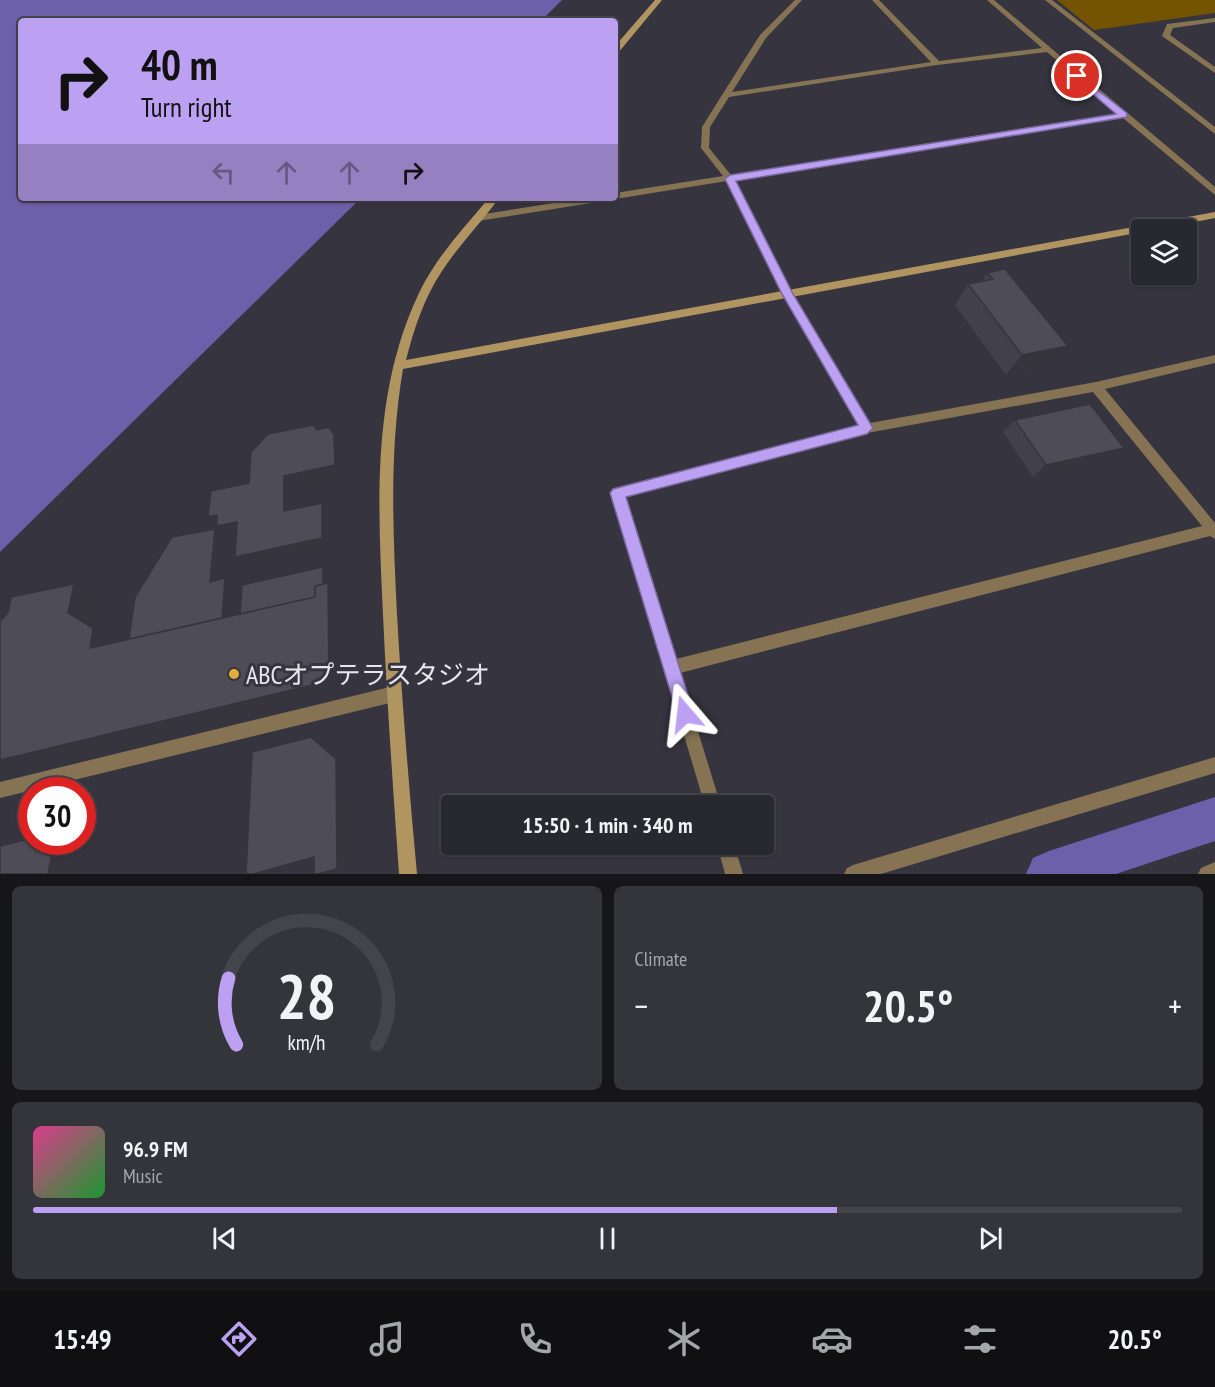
<!DOCTYPE html>
<html lang="en">
<head>
<meta charset="utf-8">
<style>
  body { margin:0; font-family:"PT Sans Narrow","Noto Sans JP",sans-serif; background:#34343b; color:#f1f3f6; height:100vh; display:flex; flex-direction:column; font-size:22px; white-space:nowrap }
  * { box-sizing:border-box; margin:0 }
  p { font-size:20px; color:#a5a6aa }
  .icon { flex:none; width:33px; height:33px; fill:none; stroke:currentColor; stroke-width:2; stroke-linecap:round; stroke-linejoin:round }
  .map { position:relative; height:874px; overflow:hidden }
  .details { display:flex; flex-direction:column; gap:12px; padding:12px; background:#16161a; flex:1 }
  .details>* { flex:none }
  .hud { position:absolute; left:18px; top:18px; width:600px; height:183px; border-radius:6px; box-shadow:0 2px 4px #0004,0 0 0 2px #44444b; background:#bca0f2; color:#111; overflow:hidden }
  .fabs { position:absolute; left:1131px; top:219px; display:grid; gap:12px }
  .fabs a { display:grid; place-items:center; width:66px; height:66px; border-radius:6px; background:#28282f; box-shadow:0 2px 4px #0004,0 0 0 2px #44444b; font-size:30px }
  .speed { position:absolute; left:18px; top:777px; display:flex; gap:12px; font-size:30px; font-weight:700; text-align:center }
  .speed>* { display:grid; place-content:center; width:78px; height:78px; border-radius:50%; background:#28282f; box-shadow:0 2px 4px #0004,0 0 0 2px #44444b; line-height:1 }
  .speed .limit { border:9px solid #d22; background:#fff; color:#111 }
  .pin { position:absolute; display:grid; place-items:center; width:51px; height:51px; color:#fff; margin:-26px; border:3px solid #fff; border-radius:50%; box-shadow:0 2px 6px #0007 }
  .me { position:absolute; width:66px; margin:-33px; rotate:343deg; stroke-linejoin:round; filter:drop-shadow(0 0 4px #0008) }
  .turn { display:flex; align-items:center; gap:21px; height:126px; padding:0 24px; font-size:27px }
  .turn .icon { width:78px; height:78px; stroke-width:2.5 }
  .turn b { display:block; font-size:42px; line-height:51px }
  .lanes { display:flex; align-items:center; height:57px; padding:0 24px; background:#0003; justify-content:center; gap:30px; direction:ltr }
  .lanes .off { opacity:.35 }
  .big { font-size:45px; font-weight:600; line-height:1.1 }
  .details .tile { flex:1; display:flex; flex-direction:column; justify-content:center; gap:9px; min-width:0; padding:0 21px; border-radius:9px; background:#34343b }
  .details .dial { align-items:center; gap:0 }
  .dial svg { height:156px; overflow:visible; fill:none; stroke:#44444b; stroke-width:7; stroke-linecap:round; text-anchor:middle }
  .dial text { fill:#f1f3f6; stroke:none }
  .song { display:flex; align-items:center; gap:18px }
  .cover { width:72px; height:72px; border-radius:9px; background:linear-gradient(135deg,hsl(330 70% 55%),hsl(130 70% 35%)) }
  .played { height:6px; border-radius:3px; background:linear-gradient(90deg,#bca0f2 70%,#44444b 70%) }
  .keys { display:flex; justify-content:space-around; direction:ltr }
  .heat { display:flex; justify-content:space-between; align-items:center; font-size:33px; direction:ltr }
  .details .tiles { flex:1; display:grid; gap:12px; grid-template-columns:1fr 1fr }
  .tile:last-child { grid-column:span 2 }
  .trip { position:absolute; left:441px; top:795px; width:333px; height:60px; border-radius:6px; background:#28282f; box-shadow:0 2px 4px #0004,0 0 0 2px #44444b; font-weight:600; line-height:60px; text-align:center }
  .menu { display:flex; height:96px; justify-content:space-around; align-items:center; background:#101013; color:#a5a6aa }
  .menu .icon { width:42px; height:42px }
  .menu .active { color:#bca0f2 }
  .menu b { font-size:27px; color:#f1f3f6 }
  .map>svg:first-child { display:block }
  .green { fill:#745301 }
  .water { fill:#6d60aa }
  .lines { fill:none; stroke-linecap:round; stroke-linejoin:round }
  .canal { fill:#6d60aa; fill-rule:evenodd }
  .street { fill:#857353; fill-rule:evenodd }
  .secondary { fill:#b19561; fill-rule:evenodd }
  .wall { fill:#42414b }
  .shaded-wall { fill:#36353d }
  .building { fill:#4d4c57; stroke:#36353d; stroke-width:1.5 }
  .route { fill:#bca0f2; stroke:#7a689d; stroke-width:1.5 }
  .poi-dot { fill:#e5ad35; stroke:#36353f; stroke-width:2 }
  .labels { text-anchor:middle; dominant-baseline:central; stroke-width:6; stroke-linejoin:round; paint-order:stroke }
  .near-poi-label { font-size:26px; fill:#e6e6ec; stroke:#36353f; text-anchor:start }
</style>
</head>
<body>
<div class="map">
<svg width="1215" height="874" viewBox="0 0 1215 874">
  <rect width="100%" height="100%" fill="#36353f"/>
  <path class="green" d="M1057,0H1215V13L1094,30Z"/>
  <path class="water" d="M0,0H562L541,21H21V198H361L0,552Z"/>
  <g class="lines">
    <path class="canal" d="M1215,797V841L1116,874H1026L1033,858L1049,851Z"/>
    <path class="street" d="M795,0H802L766,38L732,92L931,62L872,0H879L939,61L1042,48L987,0H994L1215,187V195L1123,118L735,180L793,293L870,423L1096,382L1215,355V363L1105,389L1215,523V539L1210,536L680,673L721,806H705L612,493L614,489L618,487L859,425L783,294L727,181L615,199L612,198H615V193L723,176L701,148L702,127L722,95L760,35ZM1047,52L1118,113L731,175L709,148L710,127L729,97L937,65ZM1093,392L1202,526L676,659L625,497L867,433Z
      M1045,0H1052L1215,127V134Z
      M1215,18V22L1173,28L1170,35L1215,67V73L1162,36L1167,24Z
      M585,198H609L604,201L478,221L473,218L478,215Z
      M394,686L399,689L402,694L399,699L394,702L0,798V782Z
      M1215,757V773L881,874H844L847,868L853,865Z
      M717,844H734L743,874H725Z
      M1215,862V874H1198L1201,868Z"/>
    <path class="secondary" d="M655,0H662L618,53H615V46Z
      M489,198H499C481,223 459,245 442,271C424,298 414,329 406,360L1215,212V218L1154,230H1142V232L403,369C389,451 393,532 397,615C402,701 409,788 417,874H399C393,788 387,701 383,615C378,506 371,394 419,293C436,257 464,228 489,198Z"/>
  </g>
  <path class="wall" d="M987,273L1068,346L1050,365L1006,375L955,305L968,284L982,282Z
    M1015,420L1109,460L1033,477L1003,432Z"/>
  <path class="shaded-wall" d="M1068,346L1050,365L1006,375L1022,355Z
    M334,435L342,447L343,477L294,488V522L284,511V476Z
    M1124,448L1109,460L1033,477L1046,465Z
    M322,503L331,514L332,548L247,567L235,557Z
    M217,515L237,522L248,532L229,536L217,526L218,525L208,517Z
    M215,529L227,540L223,591L210,582Z
    M323,567L332,577V587L345,600L347,693L0,778V760L252,632Z
    M225,578L237,587L234,636L127,649Z
    M74,584L107,601L102,629L125,643L90,648L68,613Z
    M311,737L327,744L350,765L353,869L333,874H318Z
    M82,833H88L81,874H48L54,842H82Z
    M314,857L331,858L272,874H253Z"/>
  <path class="building" d="M1005,269L1068,346L1022,355L968,284L993,279L987,273Z
    M1090,404L1124,448L1046,465L1015,420Z
    M313,425L317,430L329,427L334,435L335,465L284,476V511L322,503V538L235,557L237,522L217,526V515L208,517L211,491L249,483L251,452L268,434Z
    M215,529L210,582L225,578L222,618L129,639L135,597L172,537Z
    M323,567V584L315,586V597L240,614L242,585Z
    M328,583L329,681L0,760V621L8,613L11,597L74,584L68,613L93,628L90,648L315,597V586Z
    M311,737L336,759L337,869L318,874H314V857L253,874H246L252,752Z
    M32,838V842H54L48,874H0V846Z"/>
  <path class="route" d="M1077,74L1127,113V117L736,181L793,294L873,428L867,434L626,497L694,714L691,720L685,723L679,720L610,493L613,489L858,425L782,294L725,179L730,175L1116,114L1074,78L1073,76Z"/>
  <circle class="poi-dot" cx="234" cy="674" r="6"/>
  <g class="labels">
    <g class="near-poi-label">
      <text x="246" y="674">ABCオプテラスタジオ</text>
    </g>
  </g>
</svg>
<div class="fabs">
<a><svg class="icon" aria-label="layers" viewBox="0 0 24 24"><path d="M12 4l9 5-9 5-9-5zM3 14l9 5 9-5"/></svg></a>
</div>
<div class="speed"><div class="limit">30</div></div>
<div class="pin" style="left:1077px;top:76px;background:#d93025"><svg class="icon" aria-label="arrive" viewBox="0 0 24 24"><path d="M6 21V4h12l-3 4 3 4H6"/></svg></div>
<svg class="me" style="left:685px;top:714px" viewBox="-20 -20 40 40"><path d="M0-17L14 15 0 8-14 15z" fill="#bca0f2" stroke="#fff" stroke-width="4"/></svg>
<div class="trip">15:50 · 1 min · 340 m</div>
<div class="hud">
<div class="turn"><svg class="icon" aria-label="right" viewBox="0 0 24 24"><path d="M7 20v-9h11M14 6l5 5-5 5"/></svg><div><b>40 m</b>Turn right</div></div>
<div class="lanes"><svg class="icon off" aria-label="left" viewBox="0 0 24 24"><path d="M17 20v-9H6M10 6l-5 5 5 5"/></svg><svg class="icon off" aria-label="ahead" viewBox="0 0 24 24"><path d="M12 20V5M6 11l6-6 6 6"/></svg><svg class="icon off" aria-label="ahead" viewBox="0 0 24 24"><path d="M12 20V5M6 11l6-6 6 6"/></svg><svg class="icon" aria-label="right" viewBox="0 0 24 24"><path d="M7 20v-9h11M14 6l5 5-5 5"/></svg></div>
</div>
</div>
<section class="details">
<div class="tiles">
<div class="tile dial"><svg viewBox="0 0 100 80">
<path d="M14 69A42 42 0 1 1 86 69"/>
<path d="M14 69A42 42 0 0 1 10 35" stroke="#bca0f2"/>
<text x="50" y="56" font-size="32" font-weight="700">28</text>
<text x="50" y="72" font-size="11">km/h</text>
</svg></div>
<div class="tile"><p>Climate</p>
<div class="heat"><a>−</a><b class="big">20.5°</b><a>+</a></div>
</div>
<div class="tile">
<div class="song"><i class="cover"></i><div><b>96.9 FM</b><p>Music</p></div></div>
<div class="played"></div>
<div class="keys"><svg class="icon" aria-label="previous" viewBox="0 0 24 24"><path d="M18 5L8 12l10 7zM5 5v14"/></svg><svg class="icon" aria-label="pause" viewBox="0 0 24 24"><path d="M8 5v14M16 5v14"/></svg><svg class="icon" aria-label="next" viewBox="0 0 24 24"><path d="M6 5l10 7-10 7zM19 5v14"/></svg></div>
</div>
</div>
</section>
<nav class="menu">
<b>15:49</b>
<svg class="icon active" aria-label="directions" viewBox="0 0 24 24"><path d="M12 3l9 9-9 9-9-9zM9 14v-3h6M13 9l2 2-2 2"/></svg>
<svg class="icon" aria-label="music" viewBox="0 0 24 24"><path d="M9 18V5l10-2v13"/><circle cx="6" cy="18" r="3"/><circle cx="16" cy="16" r="3"/></svg>
<svg class="icon" aria-label="phone" viewBox="0 0 24 24"><path d="M5 4h4l2 5-3 2q2 4 5 5l2-3 5 2v4C11 20 4 13 5 4z"/></svg>
<svg class="icon" aria-label="climate" viewBox="0 0 24 24"><path d="M12 3v18M4 7l16 10M4 17L20 7"/></svg>
<svg class="icon" aria-label="car" viewBox="0 0 24 24"><path d="M5 17H2v-5l4-1 3-4h7l3 4 3 1v5h-3M9 17h6M6 11h13"/><circle cx="7" cy="17" r="2"/><circle cx="17" cy="17" r="2"/></svg>
<svg class="icon" aria-label="filters" viewBox="0 0 24 24"><path d="M4 7h16M4 17h16"/><circle cx="9" cy="7" r="2"/><circle cx="15" cy="17" r="2"/></svg>
<b>20.5°</b>
</nav>
</body>
</html>
